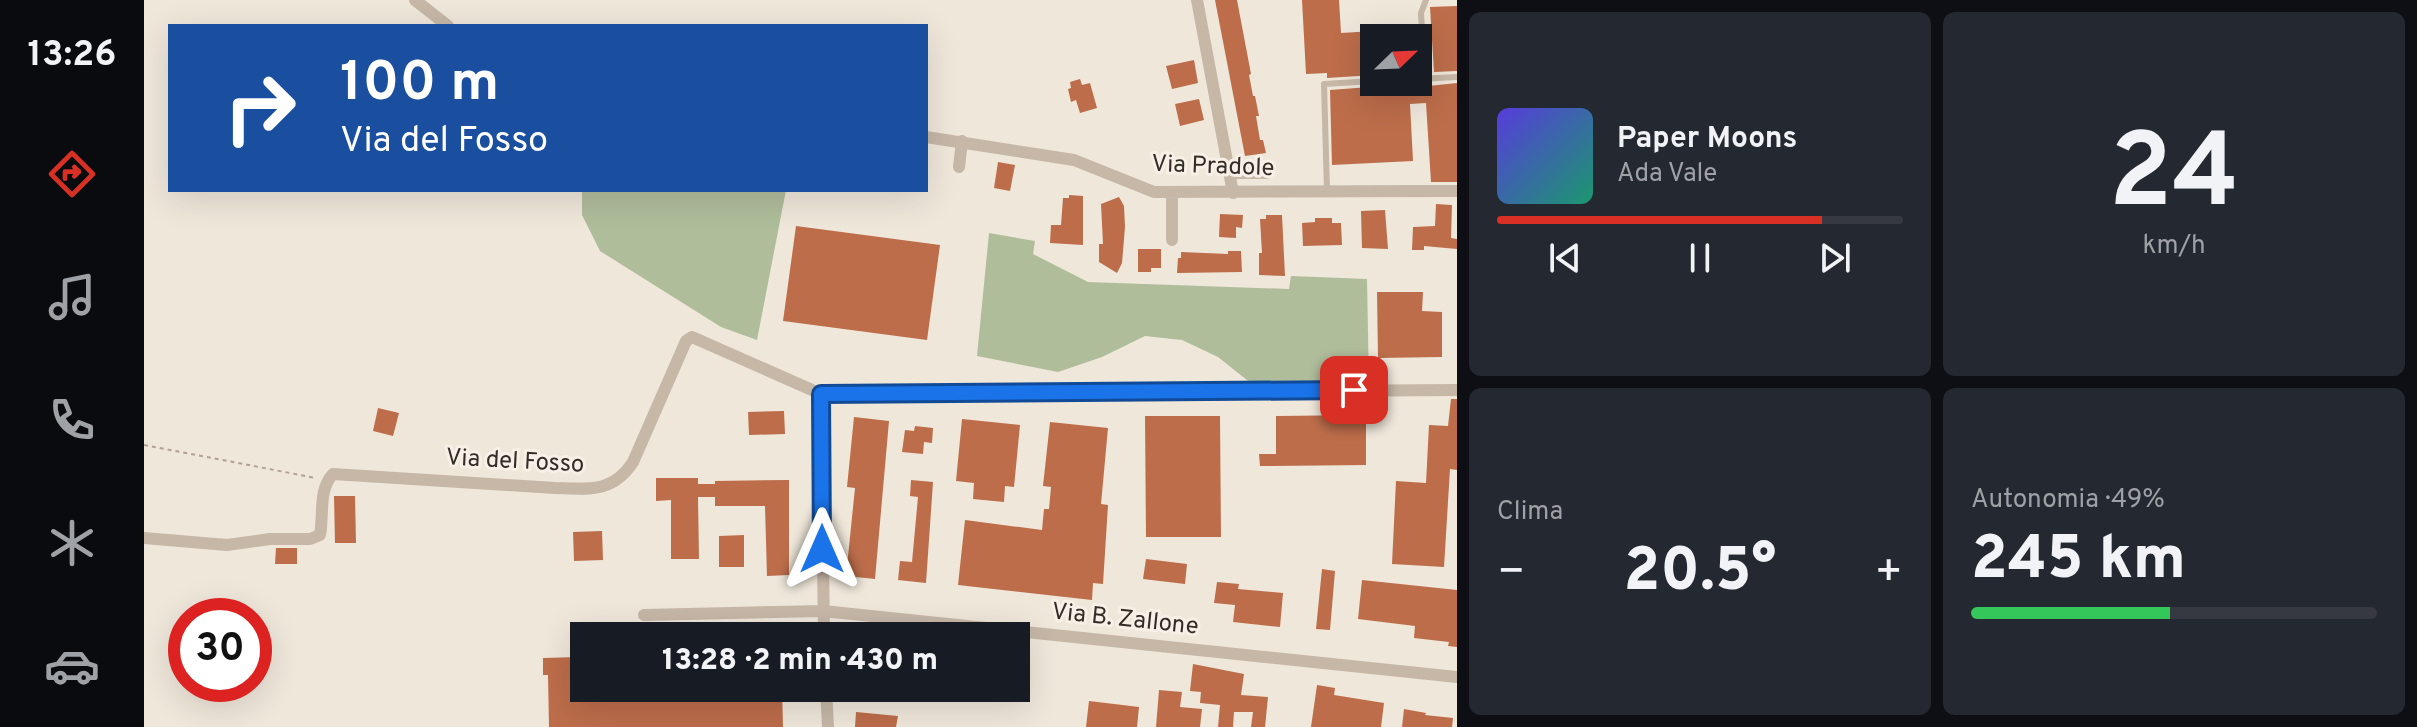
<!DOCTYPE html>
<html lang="it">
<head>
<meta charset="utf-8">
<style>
  body { margin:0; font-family:Overpass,sans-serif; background:#242831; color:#f1f3f6; height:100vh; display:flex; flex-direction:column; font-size:30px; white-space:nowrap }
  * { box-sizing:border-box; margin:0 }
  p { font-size:26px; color:#9ea1a6 }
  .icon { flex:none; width:44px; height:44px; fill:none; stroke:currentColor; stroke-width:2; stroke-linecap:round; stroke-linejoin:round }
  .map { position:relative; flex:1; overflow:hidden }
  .sheet { display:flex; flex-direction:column; gap:12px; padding:12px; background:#0d0f14; width:960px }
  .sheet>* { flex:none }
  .top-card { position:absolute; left:24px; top:24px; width:760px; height:168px; border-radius:0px; box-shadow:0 8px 32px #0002; background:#1a4fa0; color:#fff; overflow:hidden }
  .needle { width:52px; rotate:67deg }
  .fabs { position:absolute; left:1216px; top:24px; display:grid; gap:16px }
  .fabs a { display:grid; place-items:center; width:72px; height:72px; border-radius:0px; background:#171b24; box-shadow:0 8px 32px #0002; font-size:40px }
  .speed { position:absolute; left:24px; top:598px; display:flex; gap:16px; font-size:40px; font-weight:700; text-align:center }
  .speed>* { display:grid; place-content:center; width:104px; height:104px; border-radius:50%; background:#171b24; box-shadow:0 8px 32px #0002; line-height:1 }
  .speed .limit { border:12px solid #d22; background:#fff; color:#111 }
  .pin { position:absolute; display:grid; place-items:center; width:68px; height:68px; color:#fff; margin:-34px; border-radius:16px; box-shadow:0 4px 12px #0006 }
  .me { position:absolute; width:88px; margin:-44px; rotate:0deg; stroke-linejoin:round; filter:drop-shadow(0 0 6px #0008) }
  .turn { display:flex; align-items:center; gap:28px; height:168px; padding:0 40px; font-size:36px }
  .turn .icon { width:104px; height:104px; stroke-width:2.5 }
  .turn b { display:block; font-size:56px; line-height:68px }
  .big { font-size:60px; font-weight:800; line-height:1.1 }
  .sheet .widget { flex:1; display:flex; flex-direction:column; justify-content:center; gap:12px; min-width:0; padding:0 28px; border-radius:12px; background:#242831 }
  .sheet .dial { align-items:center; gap:0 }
  .dial b { font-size:104px; line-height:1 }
  .song { display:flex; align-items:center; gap:24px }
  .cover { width:96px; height:96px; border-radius:12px; background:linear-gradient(135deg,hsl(250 70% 55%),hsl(160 70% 35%)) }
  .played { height:8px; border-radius:4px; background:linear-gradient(90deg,#d93025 80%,#363941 80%) }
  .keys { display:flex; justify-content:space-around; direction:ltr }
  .heat { display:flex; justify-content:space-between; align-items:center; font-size:44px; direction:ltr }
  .charge { height:12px; border-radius:6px; background:linear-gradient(90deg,#34c759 49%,#363941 0) }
  .sheet .tiles { flex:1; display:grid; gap:12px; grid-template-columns:repeat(2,1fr) }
  .trip { position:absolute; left:426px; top:622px; width:460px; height:80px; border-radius:0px; background:#171b24; box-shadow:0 8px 32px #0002; font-weight:800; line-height:80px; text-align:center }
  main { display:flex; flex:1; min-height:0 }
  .menu { display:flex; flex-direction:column; width:144px; justify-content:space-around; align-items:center; background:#090b0e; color:#9ea1a6 }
  .menu .icon { width:56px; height:56px }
  .menu .on { color:#d93025 }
  .menu b { font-size:36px; color:#f1f3f6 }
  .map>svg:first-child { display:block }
  .green { fill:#b0bd9b }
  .building { fill:#bd6d4a }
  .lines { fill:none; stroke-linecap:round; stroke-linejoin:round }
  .path { stroke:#b2a191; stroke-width:2; stroke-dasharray:4 4; stroke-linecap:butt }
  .service { stroke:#c6b7a7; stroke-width:6 }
  .minor { stroke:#c6b7a7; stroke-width:12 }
  .route-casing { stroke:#114b97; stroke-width:20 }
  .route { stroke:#1a73e8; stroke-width:14 }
  .labels { text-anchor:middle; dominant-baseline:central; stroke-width:6; stroke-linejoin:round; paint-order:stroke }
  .street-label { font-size:24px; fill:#332c27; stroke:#f8f0e6 }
</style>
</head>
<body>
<main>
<nav class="menu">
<b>13:26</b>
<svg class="icon on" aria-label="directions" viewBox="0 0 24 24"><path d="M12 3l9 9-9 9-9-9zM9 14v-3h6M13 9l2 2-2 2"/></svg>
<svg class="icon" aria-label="music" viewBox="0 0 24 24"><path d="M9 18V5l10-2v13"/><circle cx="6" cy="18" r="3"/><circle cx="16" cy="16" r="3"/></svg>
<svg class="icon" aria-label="phone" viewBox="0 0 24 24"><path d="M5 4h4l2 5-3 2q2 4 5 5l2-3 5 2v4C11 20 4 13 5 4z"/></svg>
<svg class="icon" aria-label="climate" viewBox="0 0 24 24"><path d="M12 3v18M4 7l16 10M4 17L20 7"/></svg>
<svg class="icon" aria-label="car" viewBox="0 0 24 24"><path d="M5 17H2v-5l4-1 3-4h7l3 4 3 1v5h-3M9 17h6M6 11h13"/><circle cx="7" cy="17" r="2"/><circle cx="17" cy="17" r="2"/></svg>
</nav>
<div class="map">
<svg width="1313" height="727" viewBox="0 0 1313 727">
  <rect width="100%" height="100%" fill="#efe7da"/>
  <path class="green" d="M438,190H642L613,340L577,327L456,251L438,215Z
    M845,233L891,241L889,254L944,282L1145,289L1147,276L1223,279L1225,385L1113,388L1074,357L1038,340L1001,336L958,357L914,372L833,356Z"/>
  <path class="building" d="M1071,0H1093L1107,74L1105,75L1109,96H1111L1115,116H1112L1116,140H1119L1122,153L1101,156Z
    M1158,0H1195L1197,33L1230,31V75L1183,78V73L1162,74Z
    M1313,6V71L1290,72L1286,7Z
    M1050,60L1054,83L1028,89L1022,66Z
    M936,79L938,85L946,83L953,108L936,113L932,100L927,102L924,89L927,88L926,82Z
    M1313,83V182H1287L1282,103L1266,104L1269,161L1188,165L1186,90L1265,84V88Z
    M1055,99L1060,120L1036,126L1031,104Z
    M854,162L871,165L866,191L850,188Z
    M925,195L939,196V245L906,243L907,225H917L919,198H925Z
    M975,197L980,206L981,227L978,263L973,273L955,262V244H959L957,204Z
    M1292,204L1308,205L1307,238L1313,239V249L1280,246V250H1268L1269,227L1291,226Z
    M1241,210L1244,249L1218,248L1217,211Z
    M1076,214L1099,215L1098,228L1092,227V238L1075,237Z
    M1122,215H1138L1141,276L1115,275V253H1118L1116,219H1122Z
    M1171,218H1188V223H1197L1198,245L1159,246L1158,223L1171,222Z
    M652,226L796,245L783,340L639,321Z
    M994,249H1017V268H1007V272H994Z
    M1084,251H1097L1098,272L1033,273L1034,258H1037V252L1084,254Z
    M1233,292H1279L1278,311L1298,312V357L1234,358Z
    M1307,399H1313V470L1306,469L1300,567L1248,564L1252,481L1282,483L1285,425L1304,426Z
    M234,408L255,413L249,436L229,431Z
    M640,411L641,434L605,435L604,412Z
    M1222,415V465L1116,466L1115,454H1132V416Z
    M1001,416H1076L1077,537H1002Z
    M710,417L745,421L731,579L702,576L711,488L703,487Z
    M818,419L876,425L870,487L861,486L860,502L829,499L830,483L812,481Z
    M906,422L964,428L957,504L964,505L959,584L949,583L948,600L814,585L821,520L898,530L900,509H905L907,487L899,486Z
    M771,426L789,428L788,443L780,442L779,454L758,452L761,430L770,431Z
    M512,478H554V484H571V481L645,480V575L623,576L621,506H571V497H554L555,559H527V500L512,501Z
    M767,480L789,482L782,583L754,580L756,561L768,562L774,497L766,496Z
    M190,496H211L212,543H191Z
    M458,531L459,560L430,561L429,532Z
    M600,535V567H575V536Z
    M132,548H153V564H131Z
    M1002,559L1043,564L1041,584L999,579Z
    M1178,569L1191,571L1186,630L1172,629Z
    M1218,580L1313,590V647L1304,646L1305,642L1270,638L1271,626L1214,619Z
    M1073,582L1095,584L1094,589L1139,593L1136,627L1089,622L1091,605L1070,603Z
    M434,657V675L440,674V688H638L639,727H405L404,675H399V658Z
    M1049,664L1100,674L1097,695L1124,697L1121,727H1107L1109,712H1090L1089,727H1074L1076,705L1056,703L1057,692L1046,691Z
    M1173,685L1191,688L1190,695L1240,703L1237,727H1167Z
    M732,688H783L781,701L731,696Z
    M1015,690L1038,692L1036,707L1058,709L1056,727H1012Z
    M945,701L995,707L993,727H942Z
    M1260,709L1282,713L1281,715L1309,718L1308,727H1258Z
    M712,712L754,716L752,727H711Z"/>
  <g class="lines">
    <path class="path" d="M0,445L172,478"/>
    <path class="service" d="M1281,78L1277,13L1282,0
      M1274,79L1313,77
      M1183,191L1180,84L1230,81"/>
    <path class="minor" d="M271,0L304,26
      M1053,0L1089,193
      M782,137L930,160L1010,192L1313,191
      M815,167L818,141
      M1086,173H1123
      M1028,240V192
      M677,394L680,636
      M0,538L83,545L126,539H166L176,535C180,514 174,490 189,474L411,488C445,489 469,493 489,462L542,341L548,337L677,394L1313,390
      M500,615L679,611L1313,677
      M682,688L684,727"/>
  </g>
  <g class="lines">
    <defs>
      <path id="route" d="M678,549L677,394L1210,390"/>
    </defs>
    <use href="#route" class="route-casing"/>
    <use href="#route" class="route"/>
  </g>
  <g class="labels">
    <g class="street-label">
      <text transform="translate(1069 167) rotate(2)">Via Pradole</text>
      <text transform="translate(371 462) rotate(3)">Via del Fosso</text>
      <text transform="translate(981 620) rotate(6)">Via B. Zallone</text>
    </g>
  </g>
</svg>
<div class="fabs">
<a><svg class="needle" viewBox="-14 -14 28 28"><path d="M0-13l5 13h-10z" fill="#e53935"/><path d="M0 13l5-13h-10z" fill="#9ea1a6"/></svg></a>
</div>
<div class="speed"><div class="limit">30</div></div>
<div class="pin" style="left:1210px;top:390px;background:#d93025"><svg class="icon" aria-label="arrive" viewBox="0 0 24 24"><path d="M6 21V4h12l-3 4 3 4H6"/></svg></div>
<svg class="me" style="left:678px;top:549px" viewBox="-20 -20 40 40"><path d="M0-17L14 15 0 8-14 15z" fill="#1a73e8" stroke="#fff" stroke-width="4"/></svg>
<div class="trip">13:28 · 2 min · 430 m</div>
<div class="top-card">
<div class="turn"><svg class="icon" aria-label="right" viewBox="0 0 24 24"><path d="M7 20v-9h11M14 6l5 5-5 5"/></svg><div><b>100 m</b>Via del Fosso</div></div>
</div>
</div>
<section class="sheet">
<div class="tiles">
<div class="widget">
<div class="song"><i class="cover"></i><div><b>Paper Moons</b><p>Ada Vale</p></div></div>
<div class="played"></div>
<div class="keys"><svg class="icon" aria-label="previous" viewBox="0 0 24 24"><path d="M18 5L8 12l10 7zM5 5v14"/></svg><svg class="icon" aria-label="pause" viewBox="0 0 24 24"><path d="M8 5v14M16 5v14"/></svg><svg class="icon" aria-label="next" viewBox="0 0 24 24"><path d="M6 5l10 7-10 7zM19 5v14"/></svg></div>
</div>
<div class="widget dial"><b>24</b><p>km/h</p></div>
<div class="widget"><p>Clima</p>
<div class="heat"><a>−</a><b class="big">20.5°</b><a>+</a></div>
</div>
<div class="widget"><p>Autonomia · 49%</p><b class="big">245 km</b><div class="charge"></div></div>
</div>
</section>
</main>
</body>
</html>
